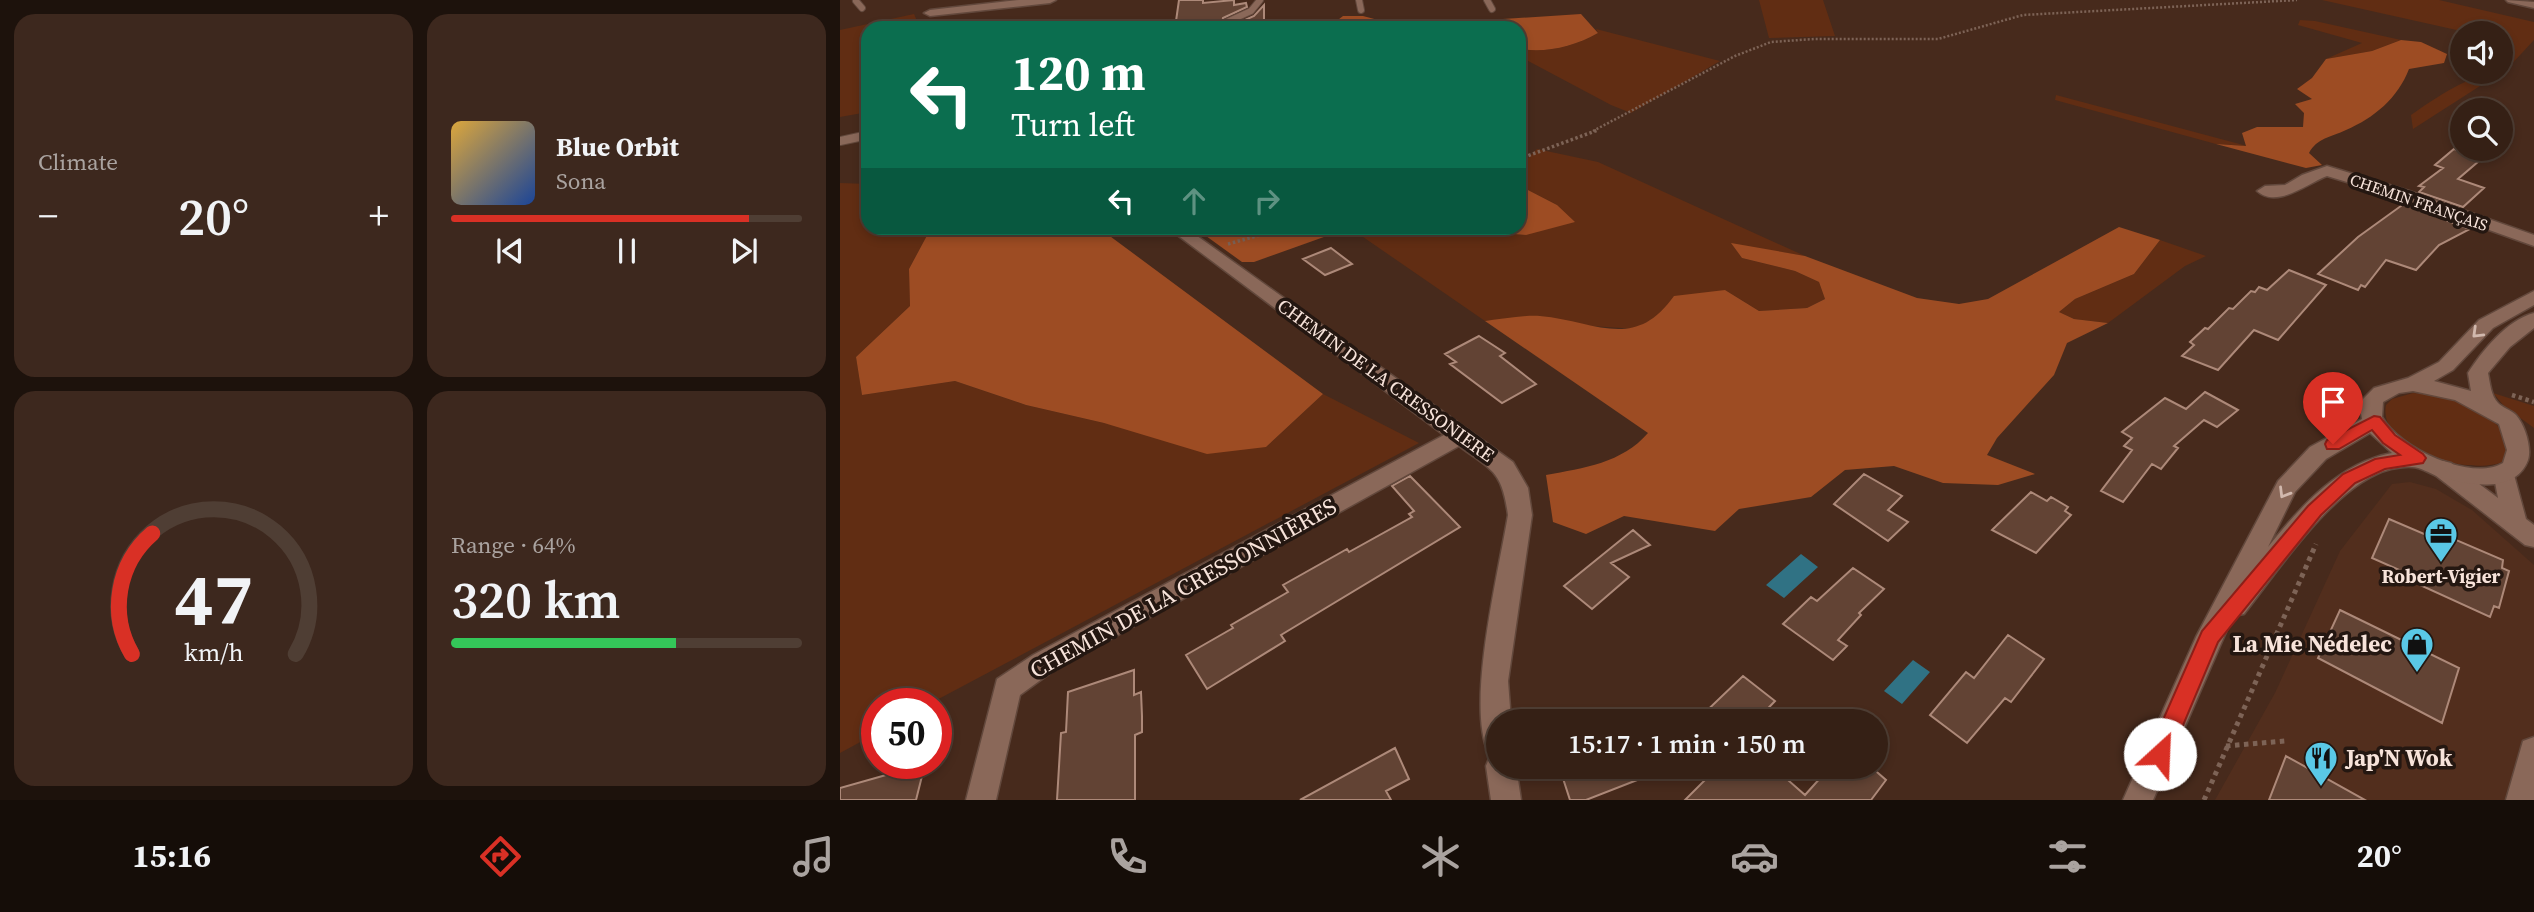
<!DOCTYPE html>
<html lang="en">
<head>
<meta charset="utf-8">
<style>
  body { margin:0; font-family:"Source Serif 4",serif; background:#3d281e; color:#f1f3f6; height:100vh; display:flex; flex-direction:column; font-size:26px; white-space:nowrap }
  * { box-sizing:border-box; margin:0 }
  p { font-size:23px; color:#aaa3a0 }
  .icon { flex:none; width:38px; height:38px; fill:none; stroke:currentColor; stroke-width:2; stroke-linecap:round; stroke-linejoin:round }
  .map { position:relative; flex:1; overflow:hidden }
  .sheet { display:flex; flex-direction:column; gap:14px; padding:14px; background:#1d120c; width:840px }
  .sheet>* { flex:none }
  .banner { position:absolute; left:21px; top:21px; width:665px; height:214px; border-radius:21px; box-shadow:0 4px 10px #0003,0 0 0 2px #4f3e34; background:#0b6e4f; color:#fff; overflow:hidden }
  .controls { position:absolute; left:1610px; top:21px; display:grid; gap:14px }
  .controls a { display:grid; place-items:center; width:63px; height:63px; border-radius:50%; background:#352015; box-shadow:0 4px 10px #0003,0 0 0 2px #4f3e34; font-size:35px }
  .speed { position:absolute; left:21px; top:688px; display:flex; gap:14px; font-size:35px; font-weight:700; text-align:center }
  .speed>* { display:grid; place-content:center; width:91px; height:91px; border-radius:50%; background:#352015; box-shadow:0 4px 10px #0003,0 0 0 2px #4f3e34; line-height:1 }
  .speed .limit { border:10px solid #d22; background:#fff; color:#111 }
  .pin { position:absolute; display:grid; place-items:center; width:60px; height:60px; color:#fff; margin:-72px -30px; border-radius:50% 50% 50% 0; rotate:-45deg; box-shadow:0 0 7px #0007 }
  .pin .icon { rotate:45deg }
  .me { position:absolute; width:77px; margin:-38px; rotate:25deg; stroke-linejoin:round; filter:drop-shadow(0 0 5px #0008) }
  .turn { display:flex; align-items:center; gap:24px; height:147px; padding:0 35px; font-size:32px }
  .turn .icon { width:91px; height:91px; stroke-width:2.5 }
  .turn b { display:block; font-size:49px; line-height:60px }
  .lanes { display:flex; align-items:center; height:66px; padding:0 35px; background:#0003; justify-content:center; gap:35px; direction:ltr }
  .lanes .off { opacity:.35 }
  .big { font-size:52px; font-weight:600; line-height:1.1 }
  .sheet .tile { flex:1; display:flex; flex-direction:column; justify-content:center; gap:10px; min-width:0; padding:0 24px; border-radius:21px; background:#3d281e }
  .sheet .dial { align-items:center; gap:0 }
  .dial svg { height:182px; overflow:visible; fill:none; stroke:#4f3e34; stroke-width:7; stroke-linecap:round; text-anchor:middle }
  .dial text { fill:#f1f3f6; stroke:none }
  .song { display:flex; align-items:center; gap:21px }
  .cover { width:84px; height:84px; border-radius:10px; background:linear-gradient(135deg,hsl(40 70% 55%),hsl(220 70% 35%)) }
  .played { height:7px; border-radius:4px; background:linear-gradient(90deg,#d93025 85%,#4f3e34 85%) }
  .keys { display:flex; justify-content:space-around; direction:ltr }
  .heat { display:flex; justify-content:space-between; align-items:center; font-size:38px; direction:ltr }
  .charge { height:10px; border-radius:5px; background:linear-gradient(90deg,#34c759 64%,#4f3e34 0) }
  .sheet .tiles { flex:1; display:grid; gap:14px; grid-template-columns:repeat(2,1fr) }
  .trip { position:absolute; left:646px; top:709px; width:402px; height:70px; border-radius:35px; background:#352015; box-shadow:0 4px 10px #0003,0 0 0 2px #4f3e34; font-weight:600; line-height:70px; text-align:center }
  .menu { display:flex; height:112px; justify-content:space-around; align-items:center; background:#150d08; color:#aaa3a0 }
  .menu .icon { width:49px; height:49px }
  .menu .on { color:#d93025 }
  .menu b { font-size:32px; color:#f1f3f6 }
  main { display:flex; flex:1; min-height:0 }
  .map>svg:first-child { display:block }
  .built { fill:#522e1d }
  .green { fill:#612d13 }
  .forest { fill:#9d4c23 }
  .water { fill:#307284 }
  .building { fill:#624334; stroke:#ad8979; stroke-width:2 }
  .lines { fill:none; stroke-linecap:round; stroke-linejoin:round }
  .lane-far1-casing { stroke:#62483c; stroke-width:8 }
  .lane-casing { stroke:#62483c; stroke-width:10 }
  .street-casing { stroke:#62483c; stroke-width:3 }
  .secondary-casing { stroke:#62483c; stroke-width:3 }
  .path-far3 { stroke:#7d6356; stroke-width:2.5; stroke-dasharray:2 2; stroke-linecap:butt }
  .path-far2 { stroke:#7d6356; stroke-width:3.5; stroke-dasharray:2.5 2.5; stroke-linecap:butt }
  .path-far1 { stroke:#7d6356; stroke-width:4.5; stroke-dasharray:3.5 3.5; stroke-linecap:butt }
  .path { stroke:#7d6356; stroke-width:5; stroke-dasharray:4.5 4.5; stroke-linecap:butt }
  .lane-far1 { stroke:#8a6859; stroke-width:6 }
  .lane { stroke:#8a6859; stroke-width:8 }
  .street { fill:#8a6859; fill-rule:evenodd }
  .secondary { fill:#8a6859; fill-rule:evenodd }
  .oneway { stroke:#d1b8ad }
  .route { fill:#d93025; stroke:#8d1f18; stroke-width:2 }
  .labels { text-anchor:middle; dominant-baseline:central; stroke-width:7; stroke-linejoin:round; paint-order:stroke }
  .far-street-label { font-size:16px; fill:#f7e3da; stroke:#241711 }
  .street-label { font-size:19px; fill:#f7e3da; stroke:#241711 }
  .poi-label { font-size:19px; font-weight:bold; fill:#f7e3da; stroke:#241711 }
  .near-street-label { font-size:23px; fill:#f7e3da; stroke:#241711 }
  .near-poi-label { font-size:23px; font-weight:bold; fill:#f7e3da; stroke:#241711; text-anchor:end }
</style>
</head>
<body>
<main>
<section class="sheet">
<div class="tiles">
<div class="tile"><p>Climate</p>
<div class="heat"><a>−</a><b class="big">20°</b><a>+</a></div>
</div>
<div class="tile">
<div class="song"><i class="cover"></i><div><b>Blue Orbit</b><p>Sona</p></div></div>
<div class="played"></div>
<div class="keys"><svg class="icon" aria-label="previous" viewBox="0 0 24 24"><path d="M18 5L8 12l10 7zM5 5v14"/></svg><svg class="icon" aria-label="pause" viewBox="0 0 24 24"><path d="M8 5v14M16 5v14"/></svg><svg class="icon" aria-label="next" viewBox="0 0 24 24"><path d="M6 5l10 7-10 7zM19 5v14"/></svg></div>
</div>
<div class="tile dial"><svg viewBox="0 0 100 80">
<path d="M14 69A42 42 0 1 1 86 69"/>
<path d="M14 69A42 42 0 0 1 23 16" stroke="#d93025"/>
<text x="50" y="56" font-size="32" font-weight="700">47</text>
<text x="50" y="72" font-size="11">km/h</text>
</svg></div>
<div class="tile"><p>Range · 64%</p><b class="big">320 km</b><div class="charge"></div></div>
</div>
</section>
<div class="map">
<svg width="1694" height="800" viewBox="0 0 1694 800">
  <rect width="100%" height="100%" fill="#472a1c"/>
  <path class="built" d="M1570,482L1596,489L1632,510L1694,565V800H1375L1435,693L1500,551L1552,484Z"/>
  <path class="green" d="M919,0H983L995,36L929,38Z
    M1482,0H1599L1694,22V40L1668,68L1573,129L1571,115C1594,99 1633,72 1661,72V57L1673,42L1661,39V33H1630Z
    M74,14L80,28H28V112L0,117V30Z
    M1460,20L1475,21L1561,40L1532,51L1486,59L1522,43L1458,25Z
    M756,29L880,61L791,113L771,105L679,56V49C707,53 733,47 758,33Z
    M1216,95L1407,146L1376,144L1215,100Z
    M697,149L758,162L965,256L892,244L902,258L955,271L979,282L985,299L967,308L919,311L885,290L821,313L796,329L751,326L699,316L645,321L510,228H628L633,231L686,235L717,205L686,189L679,182V167Z
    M0,183L28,184V228H91L69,269L70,306L16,357L22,395L115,381L186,405L264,423L426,447L483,394L579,443L91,703L37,704V733L0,753Z
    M1320,240L1366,256L1345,266L1268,323L1234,319L1219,312L1235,299L1294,274Z
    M1573,393C1609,395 1657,410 1671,446L1665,461C1632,477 1537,451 1546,405L1552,399Z
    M1653,393L1694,406V428L1664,406Z"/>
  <path class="forest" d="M741,14L758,33C733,47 707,53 679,49V28H627L616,22Z
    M503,16H523L557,25L553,28H475L494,23Z
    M1561,40L1581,42L1607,54L1604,63L1569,69C1558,98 1534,118 1506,130C1491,137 1477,138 1469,153L1482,165L1466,168L1376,144L1406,146L1402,133L1417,127H1463L1464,113L1455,104L1472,99L1457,89L1472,78L1486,59L1532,51Z
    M679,182L686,189L717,205L735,222L686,235L633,231L628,228H679Z
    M1279,227L1320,240L1294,274L1235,299L1219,312L1234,319L1268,323L1227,343L1214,375L1157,438L1147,455L1195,474L1158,485L1103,483L1054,466L1005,470L971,497L899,509L875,531L784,516L746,534L713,522L706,475C744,468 782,463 808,433L645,321C663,319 683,315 700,316C756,321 794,352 834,296L885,290L919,311L967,308L985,299L979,282L955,271L902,258L891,243L965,256L1077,298L1119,304L1148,299Z
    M91,228H259L483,394L426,447L367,454L264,423L186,405L115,381L22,395L16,357L70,306L69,269Z
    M355,228H509L414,262H402Z"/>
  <path class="water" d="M961,554L978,567L944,598L926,585Z
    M1073,660L1090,672L1062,704L1044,691Z"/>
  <path class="building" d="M339,0H363V3L394,0V5L406,3L407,7L383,18L382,24L387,28L414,16L424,5V28H335Z
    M1614,149L1623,152L1627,149H1653L1618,179L1644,188L1623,207L1579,192L1584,187L1579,186L1603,168L1595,165Z
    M1565,203L1610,219L1608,221L1630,229L1599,245L1576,270L1546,260L1525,287L1521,285L1518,290L1478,274L1518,237Z
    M491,248L512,264L485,275L463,259Z
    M1449,270L1486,285L1438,340L1414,330L1378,370L1342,356L1354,345L1350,342L1365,328L1368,329L1389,308L1393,309L1411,291L1415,292L1419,287L1427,290Z
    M639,336L665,353L660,356L696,384L662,403L610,364L616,362L605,354Z
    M1365,392L1398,410L1377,427L1364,420L1334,446L1338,448L1321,469L1312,464L1283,502L1261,491L1292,450L1284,446L1292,438L1282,432L1325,398L1346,409Z
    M1024,474L1062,496L1048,510L1068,522L1048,541L994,504Z
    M570,476L620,527L441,635L445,641L367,689L346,655L393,628L391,625L448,592L443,585L507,549L509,552L572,517L569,514L574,511L552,486Z
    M1191,492L1207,501L1211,497L1228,507L1225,511L1231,515L1196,553L1152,530Z
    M1549,519L1605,543L1607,536L1663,560L1662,568L1669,571L1659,608L1654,606L1650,617L1580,585L1582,580L1532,558Z
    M793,530L810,545L771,563L789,577L752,609L724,586Z
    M1013,568L1044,589L1019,613L1021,615L998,640L1007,646L993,660L943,624L971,597L977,601Z
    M1500,610L1619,668L1602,723L1478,658Z
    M1168,635L1204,659L1171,702L1165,698L1127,743L1090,715L1126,672L1134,678Z
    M294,670V695L301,692L302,716V732L295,735V800H217L221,733L226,732L228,692Z
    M903,676L935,701L916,721H856Z
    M555,748L569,779L546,791L551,800H460Z
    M1446,756L1525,800H1429Z
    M85,764L76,800H0V788Z
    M719,766H828V768L746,800H730Z
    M879,766H932L965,795L991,766H1030L1046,780L1031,800H845Z"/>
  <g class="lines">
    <defs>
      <path id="lane-far1" d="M519,0L521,10
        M647,0L652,9
        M16,1L22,8
        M387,22L411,11L420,0"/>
      <path id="lane" d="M0,141L28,135"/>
      <path id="street" d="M179,0H216L210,3L90,16L84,13L90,10Z
        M1487,166L1569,191L1694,235V246L1557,197L1487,176C1468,183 1437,209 1417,191L1425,186L1445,185L1462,175Z
        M328,228H346L673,462L688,488L692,515L668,681L671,721H658V766H676L681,800H651L646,766L650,756L655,754L648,752C626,703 659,570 668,515C662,471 653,471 619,446L213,671L180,695L156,800H126L157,679L193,655L604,435Z
        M1603,461L1611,463L1658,498L1654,477L1657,471L1665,469L1673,471L1686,519L1694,525V547L1685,545L1595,475L1592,469L1595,463Z
        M1694,737V800H1666L1683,741Z"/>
      <path id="secondary" d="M1666,0L1694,2V8L1668,2Z
        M1694,291V305L1653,328L1613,370L1594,381L1631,391L1628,373C1642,351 1667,320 1694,313V328L1670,347L1648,373C1650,383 1651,396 1658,403C1663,408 1671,410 1676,415C1685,425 1692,448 1688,460C1675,496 1623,484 1597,476C1589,473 1580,467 1572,467C1566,466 1557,468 1551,469C1496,482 1438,571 1404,614L1393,616L1313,800H1283L1356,637L1438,481L1470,447L1522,419L1520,408L1523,399L1534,388L1568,378L1599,362L1639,320ZM1573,391L1615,400L1659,424L1667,450L1663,463C1631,482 1559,448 1542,417L1543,402L1559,393ZM1530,433L1552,453C1499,463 1460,507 1428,547L1455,492L1486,459Z"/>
    </defs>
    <use href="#lane-far1" class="lane-far1-casing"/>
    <use href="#lane" class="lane-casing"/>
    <use href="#street" class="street-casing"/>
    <use href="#secondary" class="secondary-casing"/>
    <path class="path-far3" d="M753,131L895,56L931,42L974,39H1098L1183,15L1457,0"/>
    <path class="path-far2" d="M679,159L758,130
      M388,244L445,228"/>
    <path class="path-far1" d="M1672,395L1694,402"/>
    <path class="path" d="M1386,746L1445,741
      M1364,800L1476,544"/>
    <use href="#lane-far1" class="lane-far1"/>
    <use href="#lane" class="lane"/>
    <use href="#street" class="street"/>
    <use href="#secondary" class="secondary"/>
  </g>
  <defs><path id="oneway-chevron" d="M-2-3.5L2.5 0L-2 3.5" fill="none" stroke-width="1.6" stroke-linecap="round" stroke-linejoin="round" transform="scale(1.75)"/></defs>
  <g class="oneway">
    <use href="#oneway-chevron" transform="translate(1637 333) rotate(136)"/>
    <use href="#oneway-chevron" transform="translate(1444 493) rotate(121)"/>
  </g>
  <path class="route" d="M1534,416L1540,417L1555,435L1583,454L1586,458L1583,463L1545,469L1515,483L1481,515L1378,642L1328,761L1320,764L1312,761L1308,754L1362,631L1468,506L1503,474L1535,459L1560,455L1543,443L1532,430L1499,449H1487L1485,444L1487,440Z"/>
  <defs>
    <symbol id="office-pin" viewBox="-11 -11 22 30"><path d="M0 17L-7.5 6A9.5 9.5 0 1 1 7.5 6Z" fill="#5ac8e6" stroke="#241711"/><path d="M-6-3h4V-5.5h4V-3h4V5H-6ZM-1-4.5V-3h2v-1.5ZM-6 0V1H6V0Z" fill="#111"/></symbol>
    <symbol id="shop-pin" viewBox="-11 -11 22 30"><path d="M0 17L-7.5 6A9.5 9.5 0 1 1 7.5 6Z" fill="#5ac8e6" stroke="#241711"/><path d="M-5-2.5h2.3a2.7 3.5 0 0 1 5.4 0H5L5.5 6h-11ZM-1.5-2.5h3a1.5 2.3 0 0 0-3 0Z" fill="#111"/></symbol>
    <symbol id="restaurant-pin" viewBox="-11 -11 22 30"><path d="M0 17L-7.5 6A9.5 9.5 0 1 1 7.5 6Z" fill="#5ac8e6" stroke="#241711"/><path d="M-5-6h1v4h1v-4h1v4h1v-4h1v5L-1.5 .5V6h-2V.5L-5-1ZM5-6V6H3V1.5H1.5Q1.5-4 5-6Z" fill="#111"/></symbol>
  </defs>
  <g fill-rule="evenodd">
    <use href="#office-pin" x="1582" y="515" width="38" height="52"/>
    <use href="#shop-pin" x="1558" y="625" width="38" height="52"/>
    <use href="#restaurant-pin" x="1462" y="739" width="38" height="52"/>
  </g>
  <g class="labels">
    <g class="far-street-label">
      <text transform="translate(1579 202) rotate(19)">CHEMIN FRANÇAIS</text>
    </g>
    <g class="street-label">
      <text transform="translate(546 380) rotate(36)">CHEMIN DE LA CRESSONIERE</text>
    </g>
    <g class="poi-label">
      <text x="1601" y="576">Robert-Vigier</text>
    </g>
    <g class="near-street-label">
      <text transform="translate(343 588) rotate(-29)">CHEMIN DE LA CRESSONNIÈRES</text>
    </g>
    <g class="near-poi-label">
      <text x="1552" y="644">La Mie Nédelec</text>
      <text x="1506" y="758" text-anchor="start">Jap'N Wok</text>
    </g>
  </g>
</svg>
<div class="controls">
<a><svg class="icon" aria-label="sound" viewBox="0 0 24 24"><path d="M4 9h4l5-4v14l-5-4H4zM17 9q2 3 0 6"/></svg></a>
<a><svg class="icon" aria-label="search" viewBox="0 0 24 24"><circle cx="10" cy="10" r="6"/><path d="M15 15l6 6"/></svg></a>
</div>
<div class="speed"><div class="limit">50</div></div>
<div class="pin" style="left:1493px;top:444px;background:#d93025"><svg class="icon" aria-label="arrive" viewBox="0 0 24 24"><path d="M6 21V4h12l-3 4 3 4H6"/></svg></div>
<svg class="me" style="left:1320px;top:754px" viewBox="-20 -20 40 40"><circle r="19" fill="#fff"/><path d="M0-13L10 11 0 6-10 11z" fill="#d93025"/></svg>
<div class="trip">15:17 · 1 min · 150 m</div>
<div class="banner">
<div class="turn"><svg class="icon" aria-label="left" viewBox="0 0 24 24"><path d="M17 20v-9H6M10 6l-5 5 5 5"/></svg><div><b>120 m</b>Turn left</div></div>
<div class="lanes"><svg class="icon" aria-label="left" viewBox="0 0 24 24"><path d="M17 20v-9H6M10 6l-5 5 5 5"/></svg><svg class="icon off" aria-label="ahead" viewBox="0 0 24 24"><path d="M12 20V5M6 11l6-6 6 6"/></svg><svg class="icon off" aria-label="right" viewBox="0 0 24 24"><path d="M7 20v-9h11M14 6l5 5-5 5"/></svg></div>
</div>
</div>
</main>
<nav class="menu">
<b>15:16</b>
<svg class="icon on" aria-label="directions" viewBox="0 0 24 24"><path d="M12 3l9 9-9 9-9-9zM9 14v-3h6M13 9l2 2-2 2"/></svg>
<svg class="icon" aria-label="music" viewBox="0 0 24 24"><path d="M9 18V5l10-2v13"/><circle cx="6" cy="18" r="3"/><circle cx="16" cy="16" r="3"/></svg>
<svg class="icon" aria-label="phone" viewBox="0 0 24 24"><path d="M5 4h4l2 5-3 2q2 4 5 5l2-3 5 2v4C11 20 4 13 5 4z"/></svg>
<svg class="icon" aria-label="climate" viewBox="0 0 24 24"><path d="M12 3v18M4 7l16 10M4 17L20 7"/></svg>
<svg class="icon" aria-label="car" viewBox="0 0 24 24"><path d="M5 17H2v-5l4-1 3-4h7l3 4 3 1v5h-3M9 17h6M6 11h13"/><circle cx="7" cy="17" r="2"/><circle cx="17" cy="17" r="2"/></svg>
<svg class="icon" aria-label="filters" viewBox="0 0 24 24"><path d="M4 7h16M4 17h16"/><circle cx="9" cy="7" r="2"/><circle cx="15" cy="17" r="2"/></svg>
<b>20°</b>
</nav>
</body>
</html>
